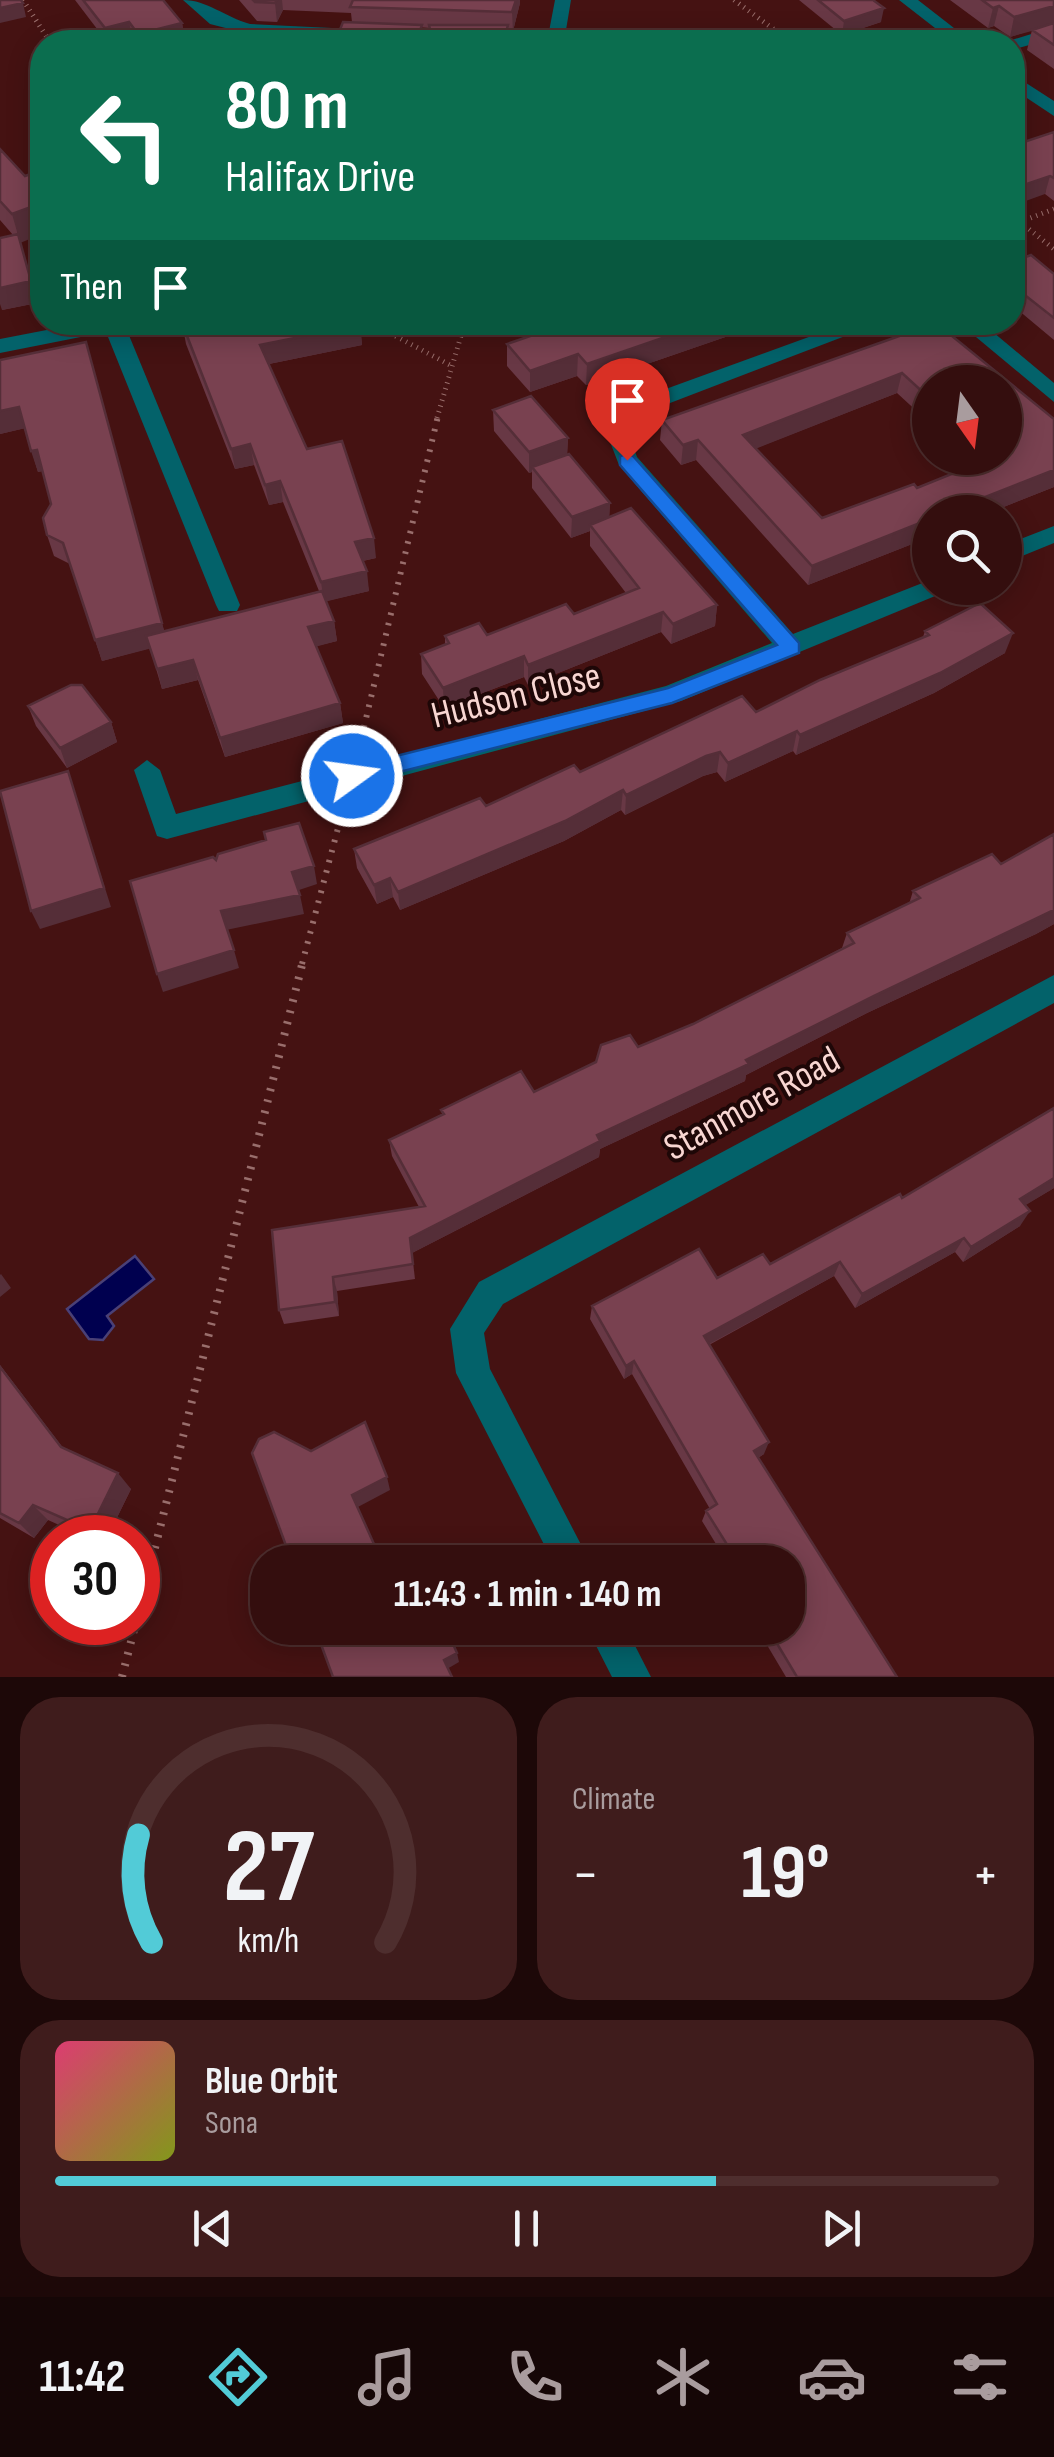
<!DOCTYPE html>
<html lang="en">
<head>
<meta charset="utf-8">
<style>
  body { margin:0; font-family:"Sofia Sans Condensed",sans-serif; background:#3f1c1c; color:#f1f3f6; height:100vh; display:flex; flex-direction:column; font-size:38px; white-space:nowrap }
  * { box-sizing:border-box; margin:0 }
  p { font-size:32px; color:#a99c9e }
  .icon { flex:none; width:55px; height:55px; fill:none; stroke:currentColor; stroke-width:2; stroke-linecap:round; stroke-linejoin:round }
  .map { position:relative; height:1677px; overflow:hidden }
  .details { display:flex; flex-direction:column; gap:20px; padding:20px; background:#1d0808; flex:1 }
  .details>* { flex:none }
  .top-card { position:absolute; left:30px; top:30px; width:995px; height:305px; border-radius:40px; box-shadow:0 5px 25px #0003,0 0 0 2px #4e2e2e; background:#0b6e4f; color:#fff; overflow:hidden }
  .needle { width:65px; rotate:166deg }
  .tools { position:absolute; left:912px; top:365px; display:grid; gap:20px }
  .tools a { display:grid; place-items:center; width:110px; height:110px; border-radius:50%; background:#340e0e; box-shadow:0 5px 25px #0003,0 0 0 2px #4e2e2e; font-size:50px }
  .speed { position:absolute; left:30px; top:1515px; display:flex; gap:20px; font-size:50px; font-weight:700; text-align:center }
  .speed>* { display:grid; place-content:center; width:130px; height:130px; border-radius:50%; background:#340e0e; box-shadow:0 5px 25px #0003,0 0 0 2px #4e2e2e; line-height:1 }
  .speed .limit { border:15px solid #d22; background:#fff; color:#111 }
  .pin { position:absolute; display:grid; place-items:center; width:85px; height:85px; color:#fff; margin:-102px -42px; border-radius:50% 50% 50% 0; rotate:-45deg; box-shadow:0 0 10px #0007 }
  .pin .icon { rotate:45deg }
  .me { position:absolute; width:110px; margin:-55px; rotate:76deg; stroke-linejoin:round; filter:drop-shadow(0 0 8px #0008) }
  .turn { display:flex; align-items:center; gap:35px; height:210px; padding:0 30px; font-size:45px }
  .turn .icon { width:130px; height:130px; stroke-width:2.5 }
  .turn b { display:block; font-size:70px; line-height:85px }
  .then { display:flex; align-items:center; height:95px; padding:0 30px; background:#0003; gap:20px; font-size:38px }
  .big { font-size:75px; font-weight:700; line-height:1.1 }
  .details .widget { flex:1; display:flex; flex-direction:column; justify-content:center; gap:15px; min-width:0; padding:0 35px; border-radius:40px; background:#3f1c1c }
  .details .dial { align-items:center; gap:0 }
  .dial svg { height:260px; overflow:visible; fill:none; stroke:#4e2e2e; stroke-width:7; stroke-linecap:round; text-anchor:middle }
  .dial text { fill:#f1f3f6; stroke:none }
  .song { display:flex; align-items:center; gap:30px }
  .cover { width:120px; height:120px; border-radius:15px; background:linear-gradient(135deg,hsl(340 70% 55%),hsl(70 70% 35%)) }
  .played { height:10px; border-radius:5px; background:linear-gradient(90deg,#52cbd7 70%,#4e2e2e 70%) }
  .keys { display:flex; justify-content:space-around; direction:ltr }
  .heat { display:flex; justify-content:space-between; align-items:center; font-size:55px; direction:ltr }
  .details .tiles { flex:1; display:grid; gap:20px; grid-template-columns:1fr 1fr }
  .widget:last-child { grid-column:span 2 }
  .trip { position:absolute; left:250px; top:1545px; width:555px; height:100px; border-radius:40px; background:#340e0e; box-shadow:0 5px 25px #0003,0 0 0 2px #4e2e2e; font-weight:700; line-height:100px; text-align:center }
  .tab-bar { display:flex; height:160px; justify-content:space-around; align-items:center; background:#150606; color:#a99c9e }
  .tab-bar .icon { width:70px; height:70px }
  .tab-bar .on { color:#52cbd7 }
  .tab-bar b { font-size:45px; color:#f1f3f6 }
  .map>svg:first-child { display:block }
  .water { fill:#00004f; stroke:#4a4076; stroke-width:2.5 }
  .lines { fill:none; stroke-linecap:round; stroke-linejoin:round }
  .path-far2 { stroke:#996e6c; stroke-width:5; stroke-dasharray:1 5; stroke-linecap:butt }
  .path-far1 { stroke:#996e6c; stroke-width:6; stroke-dasharray:2.5 8; stroke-linecap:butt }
  .path { stroke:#996e6c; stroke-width:8; stroke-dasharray:2.5 9; stroke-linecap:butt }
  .minor { fill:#03626a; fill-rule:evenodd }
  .tertiary { fill:#03626a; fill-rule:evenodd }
  .wall { fill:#683845; fill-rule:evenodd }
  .shaded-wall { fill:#552e38 }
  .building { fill:#794150; stroke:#552e38; stroke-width:2.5; fill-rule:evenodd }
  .route { fill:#1a73e8; stroke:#114b97; stroke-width:2.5 }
  .labels { text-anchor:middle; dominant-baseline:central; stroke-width:8; stroke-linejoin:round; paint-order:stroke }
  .street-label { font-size:38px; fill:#f8d6d2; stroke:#1e0707 }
</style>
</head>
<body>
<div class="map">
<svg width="1054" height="1677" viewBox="0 0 1054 1677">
  <rect width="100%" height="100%" fill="#451212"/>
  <path class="water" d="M135,1256L154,1279L107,1316L114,1326L103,1340L89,1339L67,1309Z"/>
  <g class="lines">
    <path class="path-far2" d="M23,0L50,42
      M734,0L791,42
      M1054,209L1020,222L1054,249
      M369,322L450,365
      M437,418L465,322"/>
    <path class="path-far1" d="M359,748L438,416
      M302,964L342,813"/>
    <path class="path" d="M138,1615L303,961
      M122,1677L136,1622"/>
    <path class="minor" d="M183,0C207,0 225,17 250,24L522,37L531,42H423L249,34L210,24Z
      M555,0H571L564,42H547Z
      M948,27L957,32C944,43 926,43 910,42Z
      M1054,27V38L1012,50V42H1005Z
      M88,322H135L126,328L240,605L237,611H219L216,605L106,332L0,353V339Z
      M850,322H882L657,408L629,434L637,457L793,634L930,580V588H943L940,594L681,701L167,839L157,836L134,770L147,760L160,770L176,814L666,686L772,643L619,465L607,434L619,414L641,398Z
      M958,322H981L1054,383V402Z
      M1054,526V543L1005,563V545Z
      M1054,975V1003L503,1304L484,1333L490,1369L590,1562H553L456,1373L450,1329L479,1282Z
      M587,1628H626L651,1677H612Z"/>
    <path class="tertiary" d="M899,0H918L972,42H953Z
      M1012,74L1054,101V116L1012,88Z"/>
  </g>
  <path class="wall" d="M75,0H163L182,23L185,40L173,42H135L133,39L119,42H107Z
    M239,0H520V3L513,31L508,30V42H430V28L352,22L351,13L283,10L277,22L257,21Z
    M799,0H873L881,22L842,35Z
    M950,0H1054V69L1027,50L1032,30L1010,37L994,26L988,28Z
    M1054,132V201L1045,194Z
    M0,149L20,243L37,303L2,310L13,235L0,220Z
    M1012,246L1021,252L1019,260L1054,274V340L1012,305Z
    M182,323L360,325L362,345L269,364L307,449L376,558L363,561L369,591L326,601L334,621L337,641L316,646L340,703L343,723L225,757L198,680L162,689L150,648L102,661L70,564L54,556L47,535L51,504L42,471L38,472L25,428L0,434V360L86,342L164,631L319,591L283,502L269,505L254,465L235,469L186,344Z
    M936,323L1054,419V487L991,512H930V537L808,585L696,460L681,465L660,440L662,420ZM930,382H1005V458H983L986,460L917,488L914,484L822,518L756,448L897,393L922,416L930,412Z
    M737,333L586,385L577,376L530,392L507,366V344Z
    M493,410L568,438L567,454L610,503L609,517L717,605L715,626L671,644L661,632L528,685L524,677L444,708L422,674L421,654L445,645V636L487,635L574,614L626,593L590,546V531L571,538L532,488V472L529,473L494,431Z
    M925,631L1005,653L934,693L796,755L793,751L725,782L717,772L703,776L625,815L621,810L564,841L400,910L393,897L377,904L357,868L354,849L486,806L756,712L923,637Z
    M28,706L111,722L117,742L67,768L36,726Z
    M1054,834V924L1036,934L867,1013L746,1075L745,1081L600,1149L599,1157L412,1253L415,1279L337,1291L339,1316L284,1324L279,1310L419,1207L392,1156L389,1140L442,1114L441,1110L534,1092L693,1024L842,948L847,933L909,904L913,891L1001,864Z
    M1054,1188L1025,1205L1020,1226L963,1262L955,1252L855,1308L834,1276L709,1345L764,1454L758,1458L897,1677H786L767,1645L773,1638L766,1628H788V1562H727L702,1521L706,1511L710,1509L632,1374L624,1379L590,1319L592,1306L717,1278L770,1264L902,1198Z
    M0,1365L63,1448L131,1489L107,1538H88L48,1520L34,1538L0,1518Z"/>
  <path class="shaded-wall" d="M277,0H282L283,10L277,22L275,3Z
    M516,0H520V3L513,31L512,12Z
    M23,3L26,17L0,23V8Z
    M999,6L994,26L988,28L993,8Z
    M1054,6V25L1010,37L1014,17Z
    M884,8L881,22L842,35L844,21Z
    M129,22L133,39L119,42H108L105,28Z
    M182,23L185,40L173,42H140L138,34Z
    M422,25L423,42H416Z
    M508,25V42H503Z
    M1050,176L1045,194L1012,206V189Z
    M42,203V234L20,243L37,303L2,310L0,304V288L31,281L12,214Z
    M1021,252L1016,271L1012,272V256Z
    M709,322H738L737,333L586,385L587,364Z
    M360,325L362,345L264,365L260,345Z
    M578,354L577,376L530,392V371Z
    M902,373L897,393L740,455L743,435Z
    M930,394V412L922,416L927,396Z
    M19,407L26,428L0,434V411Z
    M568,438L567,459L532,467V472L529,473V452Z
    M698,440L696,460L681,465L683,445Z
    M250,444L254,465L235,469L231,449Z
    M37,450L43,471L38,472L31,451Z
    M1054,470V487L991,512H947Z
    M280,481L283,502L269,505L265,485Z
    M610,503L609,524L590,525V531L571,538L572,517Z
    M930,519V537L808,585L812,566Z
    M374,538L376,558L357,562L355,542Z
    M367,571L369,591L324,602L321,582Z
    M717,605L715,626L671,644L673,624Z
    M663,612L661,632L528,685V665Z
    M334,621L337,641L311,648L308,627Z
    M162,623L168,644L102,661L95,640Z
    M1013,633L1005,653L934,693L796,755L800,735Z
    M524,656V677L444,708L443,688Z
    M193,660L198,680L162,689L157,669Z
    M340,703L343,723L225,757L220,738Z
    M111,722L117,742L67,768L60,748Z
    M797,731L793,751L725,782L728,763Z
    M720,752L717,772L703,776L625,815L626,795L706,756Z
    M68,771L111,907L40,929L31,911Z
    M623,790L621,810L564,841L400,910L398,892Z
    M314,866L317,884L296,891L292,872Z
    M390,878L393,897L377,904L374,885Z
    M300,895L304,914L226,930L221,911Z
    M1054,910V924L1036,934L867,1013L746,1075L745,1081L600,1149L599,1157L412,1253L415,1279L410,1238L597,1135L874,996Z
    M234,950L239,968L163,992L157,974Z
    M1054,1178V1188L1011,1214L1020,1199Z
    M1030,1211L1020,1226L963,1262L971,1247Z
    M964,1238L955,1252L855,1308L862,1294Z
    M840,1262L834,1276L700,1349L704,1336Z
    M1,1274L11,1288L0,1297V1275Z
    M333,1277L337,1291L339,1316L335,1302Z
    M634,1361L632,1374L624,1379L626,1366Z
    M769,1442L764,1454L749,1463L754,1451Z
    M118,1473L131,1489L107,1538H97L90,1530Z
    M387,1477L390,1490L356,1508L352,1495Z
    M33,1505L48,1520L34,1538L19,1523Z
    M457,1653L459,1662L447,1669L444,1660Z"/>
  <path class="building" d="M0,0H21L23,3L0,8Z
    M83,0H163L182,23L138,34L129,22L105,28Z
    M253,0H277L275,3L255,2Z
    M353,0H516L512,12L350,7Z
    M818,0H873L884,8L844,21Z
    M982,0H1054V6L1014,17L999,6L993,8Z
    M343,22L422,25L416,42H335Z
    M1054,23V45L1032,30Z
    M429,25H508L503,42H475L473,40L474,42H433Z
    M222,31L254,33L250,42H216Z
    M1054,132V178L1050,176L1012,189V146Z
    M0,149L25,176L42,170V203L12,214L0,201Z
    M18,234L31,281L0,288V238Z
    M1012,246L1021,252L1012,256Z
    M1031,255L1054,274V318L1012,285V262Z
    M186,322H359L360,325L260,345L307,449L342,441L374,538L355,542L367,571L321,582L280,481L265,485L250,444L231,449L182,323Z
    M571,322H709L587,364L578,354L530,371L507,344Z
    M936,323L1054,419V470L947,512H930V519L812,566L698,440L683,445L662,420ZM902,373L927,396L930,394V382H1005V458H991L917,488L914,484L822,518L743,435Z
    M86,342L162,623L95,640L63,543L47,535L43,518L51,504L37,450L31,451L19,407L0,411V360Z
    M531,396L568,438L529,452L493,410Z
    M569,454L610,503L572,517L532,467Z
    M631,508L717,605L673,624L663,612L528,665L524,656L443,688L421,654L449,643L445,636L479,623L487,635L566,604L574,614L639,588L590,525Z
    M322,591L334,621L308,627L340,703L220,738L193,660L157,669L146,636Z
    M980,603L1013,633L940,673L800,735L797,731L728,763L720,752L706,756L626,795L623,790L565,821L398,892L390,878L374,885L354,849L480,798L486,806L574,765L580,772L742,696L756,712L820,680L929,635L925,631Z
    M71,685H82L111,722L60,748L28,706Z
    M68,771L104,888L31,911L0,791Z
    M299,823L314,866L292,872L300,895L221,911L234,950L157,974L130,881L213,857L216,860L218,854L266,840L264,832Z
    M1054,834V910L874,996L746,1060L749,1064L597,1135L600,1141L410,1238L413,1264L333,1277L335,1302L279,1310L272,1230L425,1206L389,1140L444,1114L441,1110L521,1071L534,1092L596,1062L601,1045L630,1035L638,1047L693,1024L854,943L847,933L920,898L913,891L992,854L1001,864Z
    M1054,1108V1178L1020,1199L1030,1211L971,1247L964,1238L862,1294L840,1262L704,1336L769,1442L754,1451L897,1677H797L773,1637L780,1633L777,1628H788V1562H738L706,1511L717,1504L634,1361L626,1366L592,1306L699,1249L717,1278L763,1254L770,1264L900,1194L902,1198Z
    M0,1367L61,1447L118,1473L90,1530L33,1505L19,1523L0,1513Z
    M365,1422L387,1477L352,1495L382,1562H292L252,1453L259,1439L274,1432L311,1451Z
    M416,1553L419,1562H397Z
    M315,1628H446L457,1653L444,1660L452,1677H333Z"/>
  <path class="route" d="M627,454L633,456L799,643V653L672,703L352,784L344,782V770L352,767L668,688L777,645L620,465V456Z"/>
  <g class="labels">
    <g class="street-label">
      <text transform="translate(516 696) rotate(-14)">Hudson Close</text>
      <text transform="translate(752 1104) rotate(-29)">Stanmore Road</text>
    </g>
  </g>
</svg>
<div class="tools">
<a><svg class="needle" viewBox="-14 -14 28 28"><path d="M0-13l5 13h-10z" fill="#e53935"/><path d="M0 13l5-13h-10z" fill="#a99c9e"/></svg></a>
<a><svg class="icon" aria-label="search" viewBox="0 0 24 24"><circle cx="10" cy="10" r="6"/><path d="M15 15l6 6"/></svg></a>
</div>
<div class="speed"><div class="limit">30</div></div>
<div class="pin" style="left:627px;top:460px;background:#d93025"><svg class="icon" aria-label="arrive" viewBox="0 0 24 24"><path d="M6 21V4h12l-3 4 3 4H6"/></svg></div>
<svg class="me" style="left:352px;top:776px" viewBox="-20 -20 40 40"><circle r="17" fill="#1a73e8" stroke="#fff" stroke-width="3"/><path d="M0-11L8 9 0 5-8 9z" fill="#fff"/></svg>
<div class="trip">11:43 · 1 min · 140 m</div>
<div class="top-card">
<div class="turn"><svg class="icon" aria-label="left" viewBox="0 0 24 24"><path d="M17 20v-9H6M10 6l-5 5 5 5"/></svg><div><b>80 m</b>Halifax Drive</div></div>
<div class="then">Then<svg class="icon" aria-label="arrive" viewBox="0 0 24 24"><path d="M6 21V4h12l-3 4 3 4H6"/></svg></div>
</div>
</div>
<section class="details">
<div class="tiles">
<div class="widget dial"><svg viewBox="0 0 100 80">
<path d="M14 69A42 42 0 1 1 86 69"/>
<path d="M14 69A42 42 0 0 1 10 36" stroke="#52cbd7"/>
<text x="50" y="56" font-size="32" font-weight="700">27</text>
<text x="50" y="72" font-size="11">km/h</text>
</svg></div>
<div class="widget"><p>Climate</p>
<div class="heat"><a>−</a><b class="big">19°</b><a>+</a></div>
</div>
<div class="widget">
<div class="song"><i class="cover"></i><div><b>Blue Orbit</b><p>Sona</p></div></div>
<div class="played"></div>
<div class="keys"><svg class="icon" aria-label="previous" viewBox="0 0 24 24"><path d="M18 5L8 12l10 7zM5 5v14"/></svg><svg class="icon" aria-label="pause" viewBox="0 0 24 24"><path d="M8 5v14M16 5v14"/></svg><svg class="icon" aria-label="next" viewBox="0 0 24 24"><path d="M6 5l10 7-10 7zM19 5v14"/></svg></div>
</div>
</div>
</section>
<nav class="tab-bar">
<b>11:42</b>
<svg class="icon on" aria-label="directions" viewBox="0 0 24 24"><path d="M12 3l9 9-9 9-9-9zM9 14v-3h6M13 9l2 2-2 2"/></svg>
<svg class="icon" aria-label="music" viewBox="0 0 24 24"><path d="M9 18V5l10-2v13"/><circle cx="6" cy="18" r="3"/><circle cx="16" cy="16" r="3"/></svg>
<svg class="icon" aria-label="phone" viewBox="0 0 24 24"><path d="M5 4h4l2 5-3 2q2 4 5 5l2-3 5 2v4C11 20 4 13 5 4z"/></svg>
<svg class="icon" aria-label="climate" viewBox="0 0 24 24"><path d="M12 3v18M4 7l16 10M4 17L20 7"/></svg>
<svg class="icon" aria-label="car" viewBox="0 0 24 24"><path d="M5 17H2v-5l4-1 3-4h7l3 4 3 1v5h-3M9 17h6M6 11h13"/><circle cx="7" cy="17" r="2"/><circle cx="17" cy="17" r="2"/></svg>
<svg class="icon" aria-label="filters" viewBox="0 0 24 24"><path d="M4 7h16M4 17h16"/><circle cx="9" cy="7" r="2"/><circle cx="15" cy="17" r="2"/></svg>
</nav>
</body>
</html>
